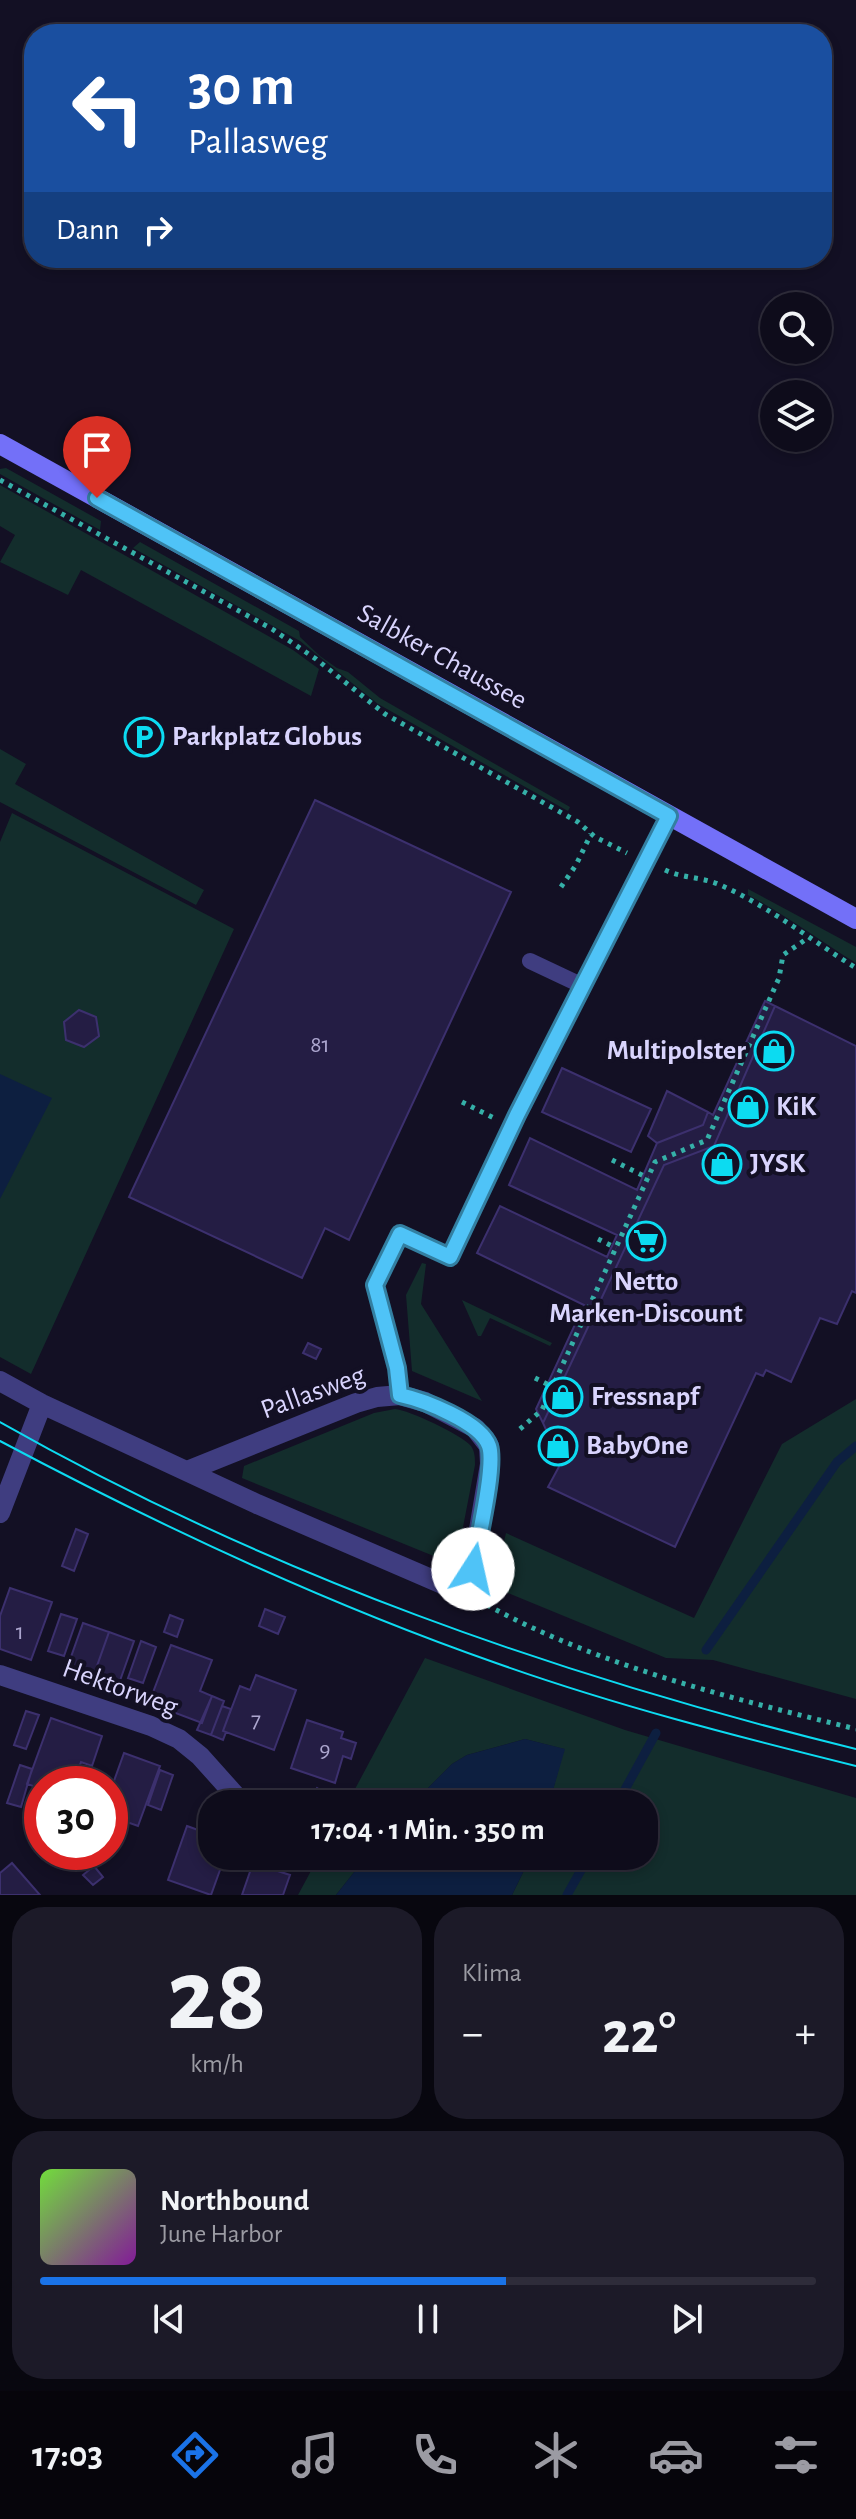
<!DOCTYPE html>
<html lang="de">
<head>
<meta charset="utf-8">
<style>
  body { margin:0; font-family:"Alegreya Sans",sans-serif; background:#1c1a28; color:#f1f3f6; height:100vh; display:flex; flex-direction:column; font-size:30px; white-space:nowrap }
  * { box-sizing:border-box; margin:0 }
  p { font-size:26px; color:#9b9ba3 }
  .icon { flex:none; width:44px; height:44px; fill:none; stroke:currentColor; stroke-width:2; stroke-linecap:round; stroke-linejoin:round }
  .map { position:relative; height:1895px; overflow:hidden }
  .panel { display:flex; flex-direction:column; gap:12px; padding:12px; background:#08070f; flex:1 }
  .panel>* { flex:none }
  .guide { position:absolute; left:24px; top:24px; width:808px; height:244px; border-radius:32px; box-shadow:0 4px 12px #0003,0 0 0 2px #2e2c3a; background:#1a4fa0; color:#fff; overflow:hidden }
  .fabs { position:absolute; left:760px; top:292px; display:grid; gap:16px }
  .fabs a { display:grid; place-items:center; width:72px; height:72px; border-radius:50%; background:#0e0c1b; box-shadow:0 4px 12px #0003,0 0 0 2px #2e2c3a; font-size:40px }
  .speed { position:absolute; left:24px; top:1766px; display:flex; gap:16px; font-size:40px; font-weight:700; text-align:center }
  .speed>* { display:grid; place-content:center; width:104px; height:104px; border-radius:50%; background:#0e0c1b; box-shadow:0 4px 12px #0003,0 0 0 2px #2e2c3a; line-height:1 }
  .speed .limit { border:12px solid #d22; background:#fff; color:#111 }
  .pin { position:absolute; display:grid; place-items:center; width:68px; height:68px; color:#fff; margin:-82px -34px; border-radius:50% 50% 50% 0; rotate:-45deg; box-shadow:0 0 8px #0007 }
  .pin .icon { rotate:45deg }
  .me { position:absolute; width:88px; margin:-44px; rotate:10deg; stroke-linejoin:round; filter:drop-shadow(0 0 6px #0008) }
  .turn { display:flex; align-items:center; gap:28px; height:168px; padding:0 32px; font-size:36px }
  .turn .icon { width:104px; height:104px; stroke-width:2.5 }
  .turn b { display:block; font-size:56px; line-height:68px }
  .then { display:flex; align-items:center; height:76px; padding:0 32px; background:#0003; gap:16px; font-size:30px }
  .big { font-size:60px; font-weight:700; line-height:1.1 }
  .panel .tile { flex:1; display:flex; flex-direction:column; justify-content:center; gap:12px; min-width:0; padding:0 28px; border-radius:32px; background:#1c1a28 }
  .panel .dial { align-items:center; gap:0 }
  .dial b { font-size:104px; line-height:1 }
  .song { display:flex; align-items:center; gap:24px }
  .cover { width:96px; height:96px; border-radius:12px; background:linear-gradient(135deg,hsl(100 70% 55%),hsl(290 70% 35%)) }
  .played { height:8px; border-radius:4px; background:linear-gradient(90deg,#1a73e8 60%,#2e2c3a 60%) }
  .keys { display:flex; justify-content:space-around; direction:ltr }
  .heat { display:flex; justify-content:space-between; align-items:center; font-size:44px; direction:ltr }
  .panel .tiles { flex:1; display:grid; gap:12px; grid-template-columns:1fr 1fr }
  .tile:last-child { grid-column:span 2 }
  .trip { position:absolute; left:198px; top:1790px; width:460px; height:80px; border-radius:32px; background:#0e0c1b; box-shadow:0 4px 12px #0003,0 0 0 2px #2e2c3a; font-weight:700; line-height:80px; text-align:center }
  .tab-bar { display:flex; height:128px; justify-content:space-around; align-items:center; background:#06050b; color:#9b9ba3 }
  .tab-bar .icon { width:56px; height:56px }
  .tab-bar .active { color:#1a73e8 }
  .tab-bar b { font-size:36px; color:#f1f3f6 }
  .map>svg:first-child { display:block }
  .green { fill:#132d2c }
  .water { fill:#0d1f40 }
  .lines { fill:none; stroke-linecap:round; stroke-linejoin:round }
  .stream { stroke:#0d1f40; stroke-width:9 }
  .building { fill:#241d44; stroke:#3c306e; stroke-width:2 }
  .path { stroke:#35b0a8; stroke-width:5; stroke-dasharray:4 6; stroke-linecap:butt }
  .lane { stroke:#3f3d80; stroke-width:16 }
  .street { stroke:#3f3d80; stroke-width:20 }
  .secondary { stroke:#7370f8; stroke-width:20 }
  .tram { stroke:#0cdbf1; stroke-width:2 }
  .route-casing { stroke:#337fa1; stroke-width:20 }
  .route { stroke:#4fc3f7; stroke-width:14 }
  .labels { text-anchor:middle; dominant-baseline:central; stroke-width:8; stroke-linejoin:round; paint-order:stroke }
  .number-label { font-size:24px; fill:#aca6cf }
  .street-label { font-size:28px; fill:#d9d4fd; stroke:#131024 }
  .poi-label { font-size:28px; font-weight:bold; fill:#d9d4fd; stroke:#131024; text-anchor:start }
</style>
</head>
<body>
<div class="map">
<svg width="856" height="1895" viewBox="0 0 856 1895">
  <rect width="100%" height="100%" fill="#131024"/>
  <path class="green" d="M6,468L101,521L100,530L0,474V469Z
    M0,485L293,650L319,669L311,696L81,570L68,595L0,562L15,535L0,526Z
    M140,542L299,631L300,637L320,656L337,668L348,672L380,698L570,807L568,811L378,704L300,641L133,548Z
    M0,749L26,764L15,784L204,890L196,905L0,802Z
    M12,813L234,929L31,1374L0,1357V842Z
    M748,889L856,947V963C819,940 786,915 748,895Z
    M422,1263L426,1264L421,1304L482,1401L412,1371L406,1295Z
    M462,1300L552,1343L550,1346L490,1318L481,1336H478Z
    M856,1399V1699L713,1660L666,1658L503,1591L496,1575L506,1533L694,1618L782,1444Z
    M395,1409C409,1410 462,1435 471,1446C475,1452 475,1458 475,1465L458,1553L452,1559H441L242,1478L244,1466L374,1413Z
    M425,1658L625,1730L856,1798V1895H512L531,1856H644V1804H549L564,1749L525,1739L467,1755L452,1764L412,1804H347Z
    M319,1856H367L336,1895H298Z"/>
  <path class="water" d="M0,1074L52,1098L0,1199Z
    M525,1739L565,1749L549,1804H412L452,1764L467,1755Z
    M367,1856H531L512,1895H336Z"/>
  <g class="lines">
    <path class="stream" d="M706,1650L837,1462L856,1446
      M617,1804L656,1733
      M567,1895L589,1856"/>
  </g>
  <path class="building" d="M315,800L511,892L349,1240L325,1228L302,1278L129,1197Z
    M765,1001L775,1006L714,1146L664,1165L543,1423L536,1409L584,1305L477,1253L500,1206L607,1257L617,1235L509,1185L530,1138L637,1190L657,1143L703,1125L708,1112L713,1115Z
    M775,1006L856,1046V1293L852,1291L837,1324L820,1318L791,1382L766,1370L763,1376L756,1373L675,1547L548,1487L561,1463L543,1423L664,1165L714,1146Z
    M79,1010L96,1017L99,1036L84,1047L66,1040L64,1022Z
    M562,1068L651,1109L631,1152L542,1112Z
    M667,1091L708,1112L703,1125L657,1143L648,1136Z
    M308,1343L321,1349L316,1359L303,1353Z
    M76,1529L88,1534L74,1571L62,1566Z
    M10,1588L52,1602L31,1660L0,1649V1616Z
    M265,1609L285,1617L278,1634L259,1626Z
    M61,1614L77,1619L64,1656L48,1651Z
    M170,1615L183,1620L177,1637L164,1632Z
    M83,1623L109,1632L92,1680L66,1671Z
    M109,1632L134,1641L117,1689L92,1680Z
    M141,1641L156,1647L143,1683L128,1678Z
    M171,1645L212,1660L200,1691L212,1696L202,1723L149,1703Z
    M256,1675L296,1690L274,1750L223,1731L240,1686L250,1690Z
    M212,1696L224,1701L211,1735L197,1730Z
    M222,1706L231,1709L223,1731L226,1732L223,1740L211,1735Z
    M26,1711L39,1715L26,1749L14,1745Z
    M51,1718L102,1736L92,1766L81,1762L73,1784H42V1789L27,1784Z
    M307,1720L343,1732L341,1738L356,1743L351,1759L343,1756L335,1783L291,1768Z
    M124,1753L160,1766L138,1826L110,1816V1792Z
    M20,1765L32,1769L21,1807L7,1803Z
    M160,1770L173,1775L161,1810L148,1805Z
    M317,1788L345,1804H307Z
    M187,1826L212,1835V1856H225L211,1895L168,1880Z
    M12,1863L40,1895H0V1873Z
    M253,1863L290,1875L283,1895H242Z
    M94,1866L103,1877L93,1885L83,1875Z"/>
  <g class="lines">
    <path class="path" d="M0,480L272,629L316,659L385,714L578,822L595,837L627,853
      M665,870C682,878 701,877 718,884C767,905 811,940 856,968
      M561,887L576,865L591,834
      M462,1102L494,1118
      M612,1160L648,1178
      M598,1239L616,1248
      M563,1310L584,1319
      M535,1378L553,1387
      M520,1429L542,1410L655,1162L707,1140L779,978L783,955L808,938
      M487,1605C601,1667 731,1698 856,1729"/>
    <path class="lane" d="M530,961L583,986
      M400,1395L397,1368L375,1285L400,1234L450,1257L517,1115L669,816"/>
    <path class="street" d="M0,1381L42,1404L257,1504L468,1595L490,1464L489,1446L475,1428L425,1402L400,1395L377,1397L356,1403L187,1471
      M0,1513L42,1404
      M0,1675L151,1726L179,1739L200,1756L243,1804"/>
    <path class="secondary" d="M0,444L856,919"/>
    <path class="tram" d="M0,1422C268,1574 558,1676 856,1749
      M0,1441C160,1526 324,1603 496,1663C614,1705 735,1736 856,1766"/>
  </g>
  <g class="lines">
    <defs>
      <path id="route" d="M97,498L669,816L517,1115L450,1257L400,1234L375,1285L397,1368L400,1395C423,1400 481,1422 489,1446C496,1466 477,1544 473,1569"/>
    </defs>
    <use href="#route" class="route-casing"/>
    <use href="#route" class="route"/>
  </g>
  <defs>
    <symbol id="parking-ring" viewBox="-11 -11 22 22"><circle r="9.5" fill="#131024" stroke="#0cdbf1" stroke-width="1.5"/><path d="M-3.5-5.5H1a3.5 3.5 0 0 1 0 7H-1V5.5H-3.5ZM-1-3.4V-.6H.8a1.4 1.4 0 0 0 0-2.8Z" fill="#0cdbf1"/></symbol>
    <symbol id="shop-ring" viewBox="-11 -11 22 22"><circle r="9.5" fill="#131024" stroke="#0cdbf1" stroke-width="1.5"/><path d="M-5-2.5h2.3a2.7 3.5 0 0 1 5.4 0H5L5.5 6h-11ZM-1.5-2.5h3a1.5 2.3 0 0 0-3 0Z" fill="#0cdbf1"/></symbol>
    <symbol id="supermarket-ring" viewBox="-11 -11 22 22"><circle r="9.5" fill="#131024" stroke="#0cdbf1" stroke-width="1.5"/><path d="M-6-5.5h2.5l.6 2H6L4.5 2H-2.5L-4.4-4H-6ZM-1.5 3.2a1.3 1.3 0 1 0 .1 0ZM3 3.2a1.3 1.3 0 1 0 .1 0Z" fill="#0cdbf1"/></symbol>
  </defs>
  <g fill-rule="evenodd">
    <use href="#parking-ring" x="122" y="715" width="44" height="44"/>
    <use href="#shop-ring" x="752" y="1029" width="44" height="44"/>
    <use href="#shop-ring" x="726" y="1085" width="44" height="44"/>
    <use href="#shop-ring" x="700" y="1142" width="44" height="44"/>
    <use href="#supermarket-ring" x="624" y="1219" width="44" height="44"/>
    <use href="#shop-ring" x="541" y="1375" width="44" height="44"/>
    <use href="#shop-ring" x="536" y="1424" width="44" height="44"/>
  </g>
  <g class="labels">
    <g class="number-label">
      <text x="320" y="1045">81</text>
      <text x="20" y="1632">1</text>
      <text x="256" y="1720">7</text>
      <text x="325" y="1750">9</text>
    </g>
    <g class="street-label">
      <text transform="translate(442 657) rotate(29)">Salbker Chaussee</text>
      <text transform="translate(313 1393) rotate(-20)">Pallasweg</text>
      <text transform="translate(120 1688) rotate(20)">Hektorweg</text>
    </g>
    <g class="poi-label">
      <text x="172" y="737">Parkplatz Globus</text>
      <text x="746" y="1051" text-anchor="end">Multipolster</text>
      <text x="776" y="1107">KiK</text>
      <text x="750" y="1164">JYSK</text>
      <text x="646" y="1282" text-anchor="middle">Netto<tspan x="646" dy="32">Marken-Discount</tspan></text>
      <text x="591" y="1397">Fressnapf</text>
      <text x="586" y="1446">BabyOne</text>
    </g>
  </g>
</svg>
<div class="fabs">
<a><svg class="icon" aria-label="search" viewBox="0 0 24 24"><circle cx="10" cy="10" r="6"/><path d="M15 15l6 6"/></svg></a>
<a><svg class="icon" aria-label="layers" viewBox="0 0 24 24"><path d="M12 4l9 5-9 5-9-5zM3 14l9 5 9-5"/></svg></a>
</div>
<div class="speed"><div class="limit">30</div></div>
<div class="pin" style="left:97px;top:498px;background:#d93025"><svg class="icon" aria-label="arrive" viewBox="0 0 24 24"><path d="M6 21V4h12l-3 4 3 4H6"/></svg></div>
<svg class="me" style="left:473px;top:1569px" viewBox="-20 -20 40 40"><circle r="19" fill="#fff"/><path d="M0-13L10 11 0 6-10 11z" fill="#4fc3f7"/></svg>
<div class="trip">17:04 · 1 Min. · 350 m</div>
<div class="guide">
<div class="turn"><svg class="icon" aria-label="left" viewBox="0 0 24 24"><path d="M17 20v-9H6M10 6l-5 5 5 5"/></svg><div><b>30 m</b>Pallasweg</div></div>
<div class="then">Dann<svg class="icon" aria-label="right" viewBox="0 0 24 24"><path d="M7 20v-9h11M14 6l5 5-5 5"/></svg></div>
</div>
</div>
<section class="panel">
<div class="tiles">
<div class="tile dial"><b>28</b><p>km/h</p></div>
<div class="tile"><p>Klima</p>
<div class="heat"><a>−</a><b class="big">22°</b><a>+</a></div>
</div>
<div class="tile">
<div class="song"><i class="cover"></i><div><b>Northbound</b><p>June Harbor</p></div></div>
<div class="played"></div>
<div class="keys"><svg class="icon" aria-label="previous" viewBox="0 0 24 24"><path d="M18 5L8 12l10 7zM5 5v14"/></svg><svg class="icon" aria-label="pause" viewBox="0 0 24 24"><path d="M8 5v14M16 5v14"/></svg><svg class="icon" aria-label="next" viewBox="0 0 24 24"><path d="M6 5l10 7-10 7zM19 5v14"/></svg></div>
</div>
</div>
</section>
<nav class="tab-bar">
<b>17:03</b>
<svg class="icon active" aria-label="directions" viewBox="0 0 24 24"><path d="M12 3l9 9-9 9-9-9zM9 14v-3h6M13 9l2 2-2 2"/></svg>
<svg class="icon" aria-label="music" viewBox="0 0 24 24"><path d="M9 18V5l10-2v13"/><circle cx="6" cy="18" r="3"/><circle cx="16" cy="16" r="3"/></svg>
<svg class="icon" aria-label="phone" viewBox="0 0 24 24"><path d="M5 4h4l2 5-3 2q2 4 5 5l2-3 5 2v4C11 20 4 13 5 4z"/></svg>
<svg class="icon" aria-label="climate" viewBox="0 0 24 24"><path d="M12 3v18M4 7l16 10M4 17L20 7"/></svg>
<svg class="icon" aria-label="car" viewBox="0 0 24 24"><path d="M5 17H2v-5l4-1 3-4h7l3 4 3 1v5h-3M9 17h6M6 11h13"/><circle cx="7" cy="17" r="2"/><circle cx="17" cy="17" r="2"/></svg>
<svg class="icon" aria-label="filters" viewBox="0 0 24 24"><path d="M4 7h16M4 17h16"/><circle cx="9" cy="7" r="2"/><circle cx="15" cy="17" r="2"/></svg>
</nav>
</body>
</html>
